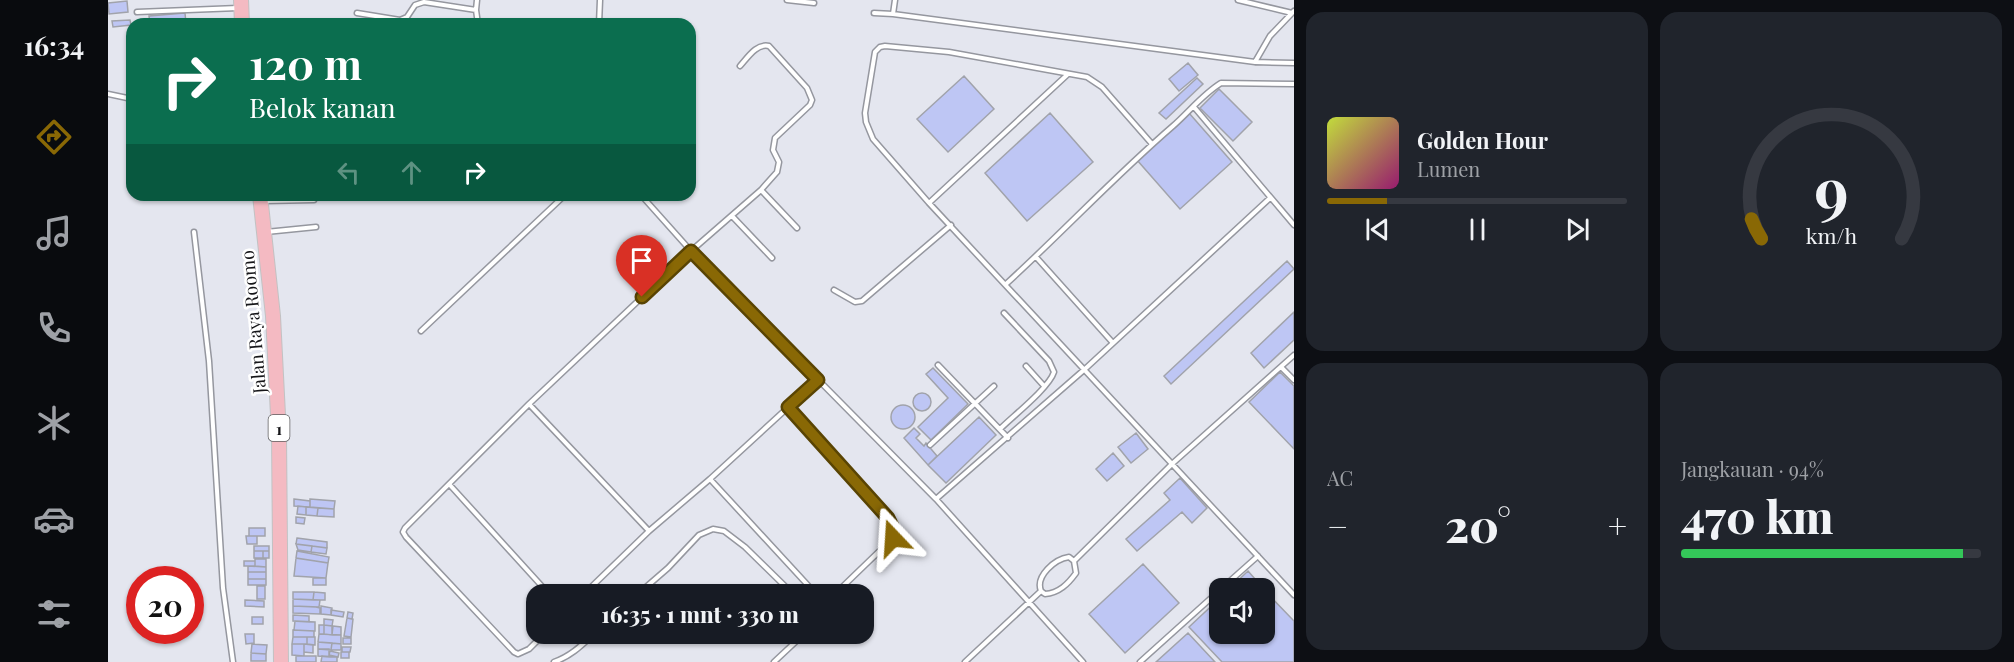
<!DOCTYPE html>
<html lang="id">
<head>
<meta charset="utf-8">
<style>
  body { margin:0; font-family:"Playfair Display",serif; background:#20242c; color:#f1f3f6; height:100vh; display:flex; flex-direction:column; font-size:22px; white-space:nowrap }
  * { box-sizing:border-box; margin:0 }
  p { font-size:20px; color:#9ea1a6 }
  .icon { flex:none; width:33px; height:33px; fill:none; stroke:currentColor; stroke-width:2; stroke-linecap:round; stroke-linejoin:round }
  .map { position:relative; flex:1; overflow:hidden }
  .drawer { display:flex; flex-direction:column; gap:12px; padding:12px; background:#0d0f14; width:720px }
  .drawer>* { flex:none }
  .banner { position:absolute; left:18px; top:18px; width:570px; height:183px; border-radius:18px; box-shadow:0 2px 4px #0004; background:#0b6e4f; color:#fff; overflow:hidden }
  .buttons { position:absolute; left:1101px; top:578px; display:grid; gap:12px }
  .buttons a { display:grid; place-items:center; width:66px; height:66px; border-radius:12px; background:#171b24; box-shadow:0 2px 4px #0004; font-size:30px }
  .speed { position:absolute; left:18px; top:566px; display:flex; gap:12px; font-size:30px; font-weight:700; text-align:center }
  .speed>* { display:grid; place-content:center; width:78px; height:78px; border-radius:50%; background:#171b24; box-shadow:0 2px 4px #0004; line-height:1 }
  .speed .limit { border:9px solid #d22; background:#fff; color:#111 }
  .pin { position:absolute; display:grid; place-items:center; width:51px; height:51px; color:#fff; margin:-62px -26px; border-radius:50% 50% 50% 0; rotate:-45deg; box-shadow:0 0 6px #0007 }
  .pin .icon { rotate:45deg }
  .me { position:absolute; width:66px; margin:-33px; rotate:340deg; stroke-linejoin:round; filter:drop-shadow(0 0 4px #0008) }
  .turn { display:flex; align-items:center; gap:21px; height:126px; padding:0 24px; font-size:27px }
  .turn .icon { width:78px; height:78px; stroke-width:2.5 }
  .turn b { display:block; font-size:42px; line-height:51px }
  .lanes { display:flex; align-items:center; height:57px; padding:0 24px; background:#0003; justify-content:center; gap:30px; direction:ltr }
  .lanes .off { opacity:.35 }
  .big { font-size:45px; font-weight:800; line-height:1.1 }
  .drawer .tile { flex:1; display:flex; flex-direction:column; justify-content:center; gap:9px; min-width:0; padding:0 21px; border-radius:18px; background:#20242c }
  .drawer .dial { align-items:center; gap:0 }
  .dial svg { height:156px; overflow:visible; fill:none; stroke:#363941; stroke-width:7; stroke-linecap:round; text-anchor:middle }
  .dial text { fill:#f1f3f6; stroke:none }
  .song { display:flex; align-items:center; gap:18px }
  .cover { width:72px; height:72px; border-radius:9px; background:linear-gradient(135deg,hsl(70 70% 55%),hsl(320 70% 35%)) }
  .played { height:6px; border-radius:3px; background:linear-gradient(90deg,#896805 20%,#363941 20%) }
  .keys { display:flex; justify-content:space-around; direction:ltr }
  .heat { display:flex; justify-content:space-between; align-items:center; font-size:33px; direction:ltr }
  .charge { height:9px; border-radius:4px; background:linear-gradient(90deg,#34c759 94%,#363941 0) }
  .drawer .tiles { flex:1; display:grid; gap:12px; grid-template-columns:repeat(2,1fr) }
  .trip { position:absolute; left:418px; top:584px; width:348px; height:60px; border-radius:18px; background:#171b24; box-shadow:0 2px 4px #0004; font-weight:800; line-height:60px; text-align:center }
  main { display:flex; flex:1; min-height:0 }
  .dock { display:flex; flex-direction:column; width:108px; justify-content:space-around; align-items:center; background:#090b0e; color:#9ea1a6 }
  .dock .icon { width:42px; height:42px }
  .dock .selected { color:#896805 }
  .dock b { font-size:27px; color:#f1f3f6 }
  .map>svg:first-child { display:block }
  .building { fill:#bec6f4; stroke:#a1a3ab; stroke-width:1.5 }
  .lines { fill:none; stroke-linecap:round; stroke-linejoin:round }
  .service-casing { stroke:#95979f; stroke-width:7 }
  .trunk-casing { stroke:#c2c2c3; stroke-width:16 }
  .service { stroke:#fff; stroke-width:4 }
  .trunk { stroke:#f4bac2; stroke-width:14 }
  .route-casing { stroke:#594403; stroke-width:15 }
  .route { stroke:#896805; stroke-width:10 }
  .labels { text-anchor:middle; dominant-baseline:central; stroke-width:5; stroke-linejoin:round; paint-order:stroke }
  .shield { fill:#fff; stroke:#5c5c5e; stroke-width:1.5 }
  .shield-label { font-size:16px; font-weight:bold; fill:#161619 }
  .street-label { font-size:18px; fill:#161619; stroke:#fff }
</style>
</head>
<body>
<main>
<nav class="dock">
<b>16:34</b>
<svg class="icon selected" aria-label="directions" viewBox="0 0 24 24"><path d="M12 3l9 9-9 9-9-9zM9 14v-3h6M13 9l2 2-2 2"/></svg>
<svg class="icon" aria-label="music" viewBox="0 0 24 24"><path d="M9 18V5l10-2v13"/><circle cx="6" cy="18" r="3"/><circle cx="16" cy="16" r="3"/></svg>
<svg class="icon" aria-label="phone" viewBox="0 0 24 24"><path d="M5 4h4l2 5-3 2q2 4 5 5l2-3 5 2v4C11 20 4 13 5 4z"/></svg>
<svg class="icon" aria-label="climate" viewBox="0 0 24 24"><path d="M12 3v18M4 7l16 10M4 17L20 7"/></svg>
<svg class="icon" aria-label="car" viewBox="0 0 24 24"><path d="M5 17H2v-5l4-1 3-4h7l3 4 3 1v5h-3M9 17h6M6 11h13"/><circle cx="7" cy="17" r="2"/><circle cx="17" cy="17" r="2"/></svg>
<svg class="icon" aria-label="filters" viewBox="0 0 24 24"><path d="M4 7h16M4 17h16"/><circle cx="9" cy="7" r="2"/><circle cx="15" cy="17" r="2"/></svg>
</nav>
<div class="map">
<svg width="1186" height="662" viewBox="0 0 1186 662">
  <rect width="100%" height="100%" fill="#e4e6ef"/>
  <path class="building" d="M19,1L20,12L1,14L0,3Z
    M77,13L78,24H42L41,16Z
    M22,20L23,25L5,27L4,21Z
    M1080,63L1090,75L1071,91L1061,79Z
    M856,76L886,109L840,152L809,119Z
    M1089,78L1095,84L1058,119L1051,113Z
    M1111,89L1144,122L1125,141L1092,108Z
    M942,113L985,162L919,221L877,173Z
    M1081,113L1124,162L1072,209L1029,160Z
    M1179,261L1186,269L1063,384L1056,376Z
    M1186,312V340L1156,368L1143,353Z
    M825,368L860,404L823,440L810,427L840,398L818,374Z
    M1172,372L1186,386V449L1141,402Z
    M805 402a9 9 0 1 1 18 0a9 9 0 1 1-18 0Z
    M783 417a12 12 0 1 1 24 0a12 12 0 1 1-24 0Z
    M871,417L888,435L838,483L820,465Z
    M806,428L812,434L808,438L816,446L818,443L829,456L820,465L796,438Z
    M1028,433L1040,449L1023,463L1010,447Z
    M1005,453L1016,466L999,481L988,469Z
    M1072,478L1099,508L1084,523L1074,512L1029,551L1018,539L1062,500L1056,493Z
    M186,499L202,501V507L186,506Z
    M202,499L227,501L226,509L202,507Z
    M190,506L198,507V515L189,514Z
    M198,507L210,508L209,516L198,515Z
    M210,508L226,509V517L209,516Z
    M188,517L197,518L196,524L188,523Z
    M141,528H157V536H141Z
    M138,536H149V544H139Z
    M189,538L219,542V548L188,544Z
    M188,544L204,546L203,552L190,550Z
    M146,546H161V551H146Z
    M204,546L219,548L218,554L203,552Z
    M146,551H155V558H146Z
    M155,551H161V558H155Z
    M189,551L221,557L220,563L188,558Z
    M188,558L220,563L218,578L186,576Z
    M147,559H158V567L147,566Z
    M136,561H147V566H136Z
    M1035,564L1071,603L1017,653L981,614Z
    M140,566L158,567V572H140Z
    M1140,571L1155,588H1122Z
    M140,572H158V579H140Z
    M205,578H218V585H205Z
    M140,579H158V585H140Z
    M149,586H157V599H149Z
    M1156,590L1186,621V662H1114L1081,627L1112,598V633H1156Z
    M185,592H206L205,600L185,599Z
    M206,592L217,593V600H205Z
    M185,599L212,600L211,607L185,606Z
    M137,600L156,601V607L137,606Z
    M185,606L208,607L212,608V614L185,613Z
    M213,606L224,608L223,615L213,614Z
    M223,610L236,612L235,617L223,615Z
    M240,612L245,613L244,619L239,618Z
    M185,615L201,616V622L185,621Z
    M144,617H155V624H144Z
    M239,618L245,619L243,637L236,636Z
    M216,619L225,620L224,626L216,625Z
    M187,621L207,622V631L186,630Z
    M211,625H216V634H211Z
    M216,625L224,626V635L216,634Z
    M225,626L233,627V635H224Z
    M185,630L206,631V637H185Z
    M1080,633L1107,662H1048Z
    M137,634H146V643L138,644Z
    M211,634L233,635V644L210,642Z
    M185,637H199V644H184Z
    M199,637H207V645L199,644Z
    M235,638H243V644H235Z
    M210,642L224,643L223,650L210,649Z
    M224,643L233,644V650H223Z
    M144,644L159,645L158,654L143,653Z
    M184,644H196V656L184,655Z
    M196,644L205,645V653L196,652Z
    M234,647H243L242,652H234Z
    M210,649H221V657L210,656Z
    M222,651L231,653L230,657L221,655Z
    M233,652H241V658H233Z
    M143,653L158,654V661H143Z
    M188,656H208V662H188Z
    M214,656L229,657V662H213Z"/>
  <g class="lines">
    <defs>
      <path id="service" d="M369,0L368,10L370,24
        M679,0L706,3
        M1130,0L1184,13
        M29,12L130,8
        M249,13L292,20L299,17L307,5L316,2L368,10
        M766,13L785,14L1147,62L1186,63
        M785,14L787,0
        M491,24L492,0
        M1147,62L1162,36L1186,11
        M0,94L24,99
        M1086,107L1186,225
        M1044,144L994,87L979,77L841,52L777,46L772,47L767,52L757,113L758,122L765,139L821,203L1186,595
        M653,190L689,228
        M533,195L583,251L828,499L975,662
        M156,201L206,200
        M821,203L959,75
        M624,216L664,258
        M86,232L101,361L115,588L125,662
        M158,232L208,227
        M928,257L1005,343
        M898,284C955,232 1007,176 1065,126C1081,112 1095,94 1113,83L1186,84
        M726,290L747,302L754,301L843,225
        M313,331L457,195
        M830,365L900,438
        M918,366L936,386
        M1173,367L1186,380
        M421,404L541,531
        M680,407L773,510C780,518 788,527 785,538L727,594
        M892,429C905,416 941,388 946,372L941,361L896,313
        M822,445L886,386
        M602,479L708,594
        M341,484L441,594
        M828,499L977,369L1162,198
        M966,561L1065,463L1186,355
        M1114,588L1150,556
        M933,591L937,594C951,593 960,584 968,573L966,561
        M476,594L541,531L602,479L710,380
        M530,594L560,568L591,535L605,529L616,531L637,547L685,594
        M437,633L421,649L410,654L406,652L298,537L295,532L297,528L421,404L583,251L653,190L669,172L671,162L665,150L667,138L702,105L704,100L699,88L661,46C649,43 640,57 632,66
        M446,662C463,656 474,645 487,633
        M666,662L697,633
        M857,662L933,591C927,576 947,559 961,557L966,561
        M1032,662L1112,590"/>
      <path id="trunk" d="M133,0L134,24
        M152,195L165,316L171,435L173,662"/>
    </defs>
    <use href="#service" class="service-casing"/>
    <use href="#trunk" class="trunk-casing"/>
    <use href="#service" class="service"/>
    <use href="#trunk" class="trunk"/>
  </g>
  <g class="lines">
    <defs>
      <path id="route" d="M534,297L583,251L710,380L680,407L780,518L787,532L785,538"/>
    </defs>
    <use href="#route" class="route-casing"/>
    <use href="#route" class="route"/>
  </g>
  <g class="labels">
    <rect class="shield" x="160.5" y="415" width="21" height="26" rx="4.5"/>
    <g class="shield-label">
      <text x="171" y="428">1</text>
    </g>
    <g class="street-label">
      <text transform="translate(145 322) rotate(-95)">Jalan Raya Roomo</text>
    </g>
  </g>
</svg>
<div class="buttons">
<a><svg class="icon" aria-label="sound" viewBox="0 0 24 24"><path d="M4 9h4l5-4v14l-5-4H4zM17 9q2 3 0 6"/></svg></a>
</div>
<div class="speed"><div class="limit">20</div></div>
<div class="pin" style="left:534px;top:297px;background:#d93025"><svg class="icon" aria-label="arrive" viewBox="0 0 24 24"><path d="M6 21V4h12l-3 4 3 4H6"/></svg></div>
<svg class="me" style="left:785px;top:538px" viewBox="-20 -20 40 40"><path d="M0-17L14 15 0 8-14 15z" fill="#896805" stroke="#fff" stroke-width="4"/></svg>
<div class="trip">16:35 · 1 mnt · 330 m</div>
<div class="banner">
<div class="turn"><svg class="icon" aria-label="right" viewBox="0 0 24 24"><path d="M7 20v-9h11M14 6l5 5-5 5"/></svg><div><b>120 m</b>Belok kanan</div></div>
<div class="lanes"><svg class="icon off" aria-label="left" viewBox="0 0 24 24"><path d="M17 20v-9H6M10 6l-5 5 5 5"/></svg><svg class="icon off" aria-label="ahead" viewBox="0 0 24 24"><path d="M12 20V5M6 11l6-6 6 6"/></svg><svg class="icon" aria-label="right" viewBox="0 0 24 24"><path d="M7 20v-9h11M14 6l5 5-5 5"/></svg></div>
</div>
</div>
<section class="drawer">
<div class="tiles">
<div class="tile">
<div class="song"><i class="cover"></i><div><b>Golden Hour</b><p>Lumen</p></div></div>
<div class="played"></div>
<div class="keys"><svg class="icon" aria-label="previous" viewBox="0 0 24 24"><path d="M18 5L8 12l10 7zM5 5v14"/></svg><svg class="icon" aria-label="pause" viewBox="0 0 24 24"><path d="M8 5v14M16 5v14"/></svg><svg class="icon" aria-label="next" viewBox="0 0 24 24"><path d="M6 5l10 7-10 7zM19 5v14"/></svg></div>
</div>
<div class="tile dial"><svg viewBox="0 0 100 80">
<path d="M14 69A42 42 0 1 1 86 69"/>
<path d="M14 69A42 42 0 0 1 9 59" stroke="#896805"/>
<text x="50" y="56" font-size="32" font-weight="700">9</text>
<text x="50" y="72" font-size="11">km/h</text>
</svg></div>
<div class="tile"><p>AC</p>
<div class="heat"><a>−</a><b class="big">20°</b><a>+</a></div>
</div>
<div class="tile"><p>Jangkauan · 94%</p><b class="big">470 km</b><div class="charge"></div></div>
</div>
</section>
</main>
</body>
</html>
